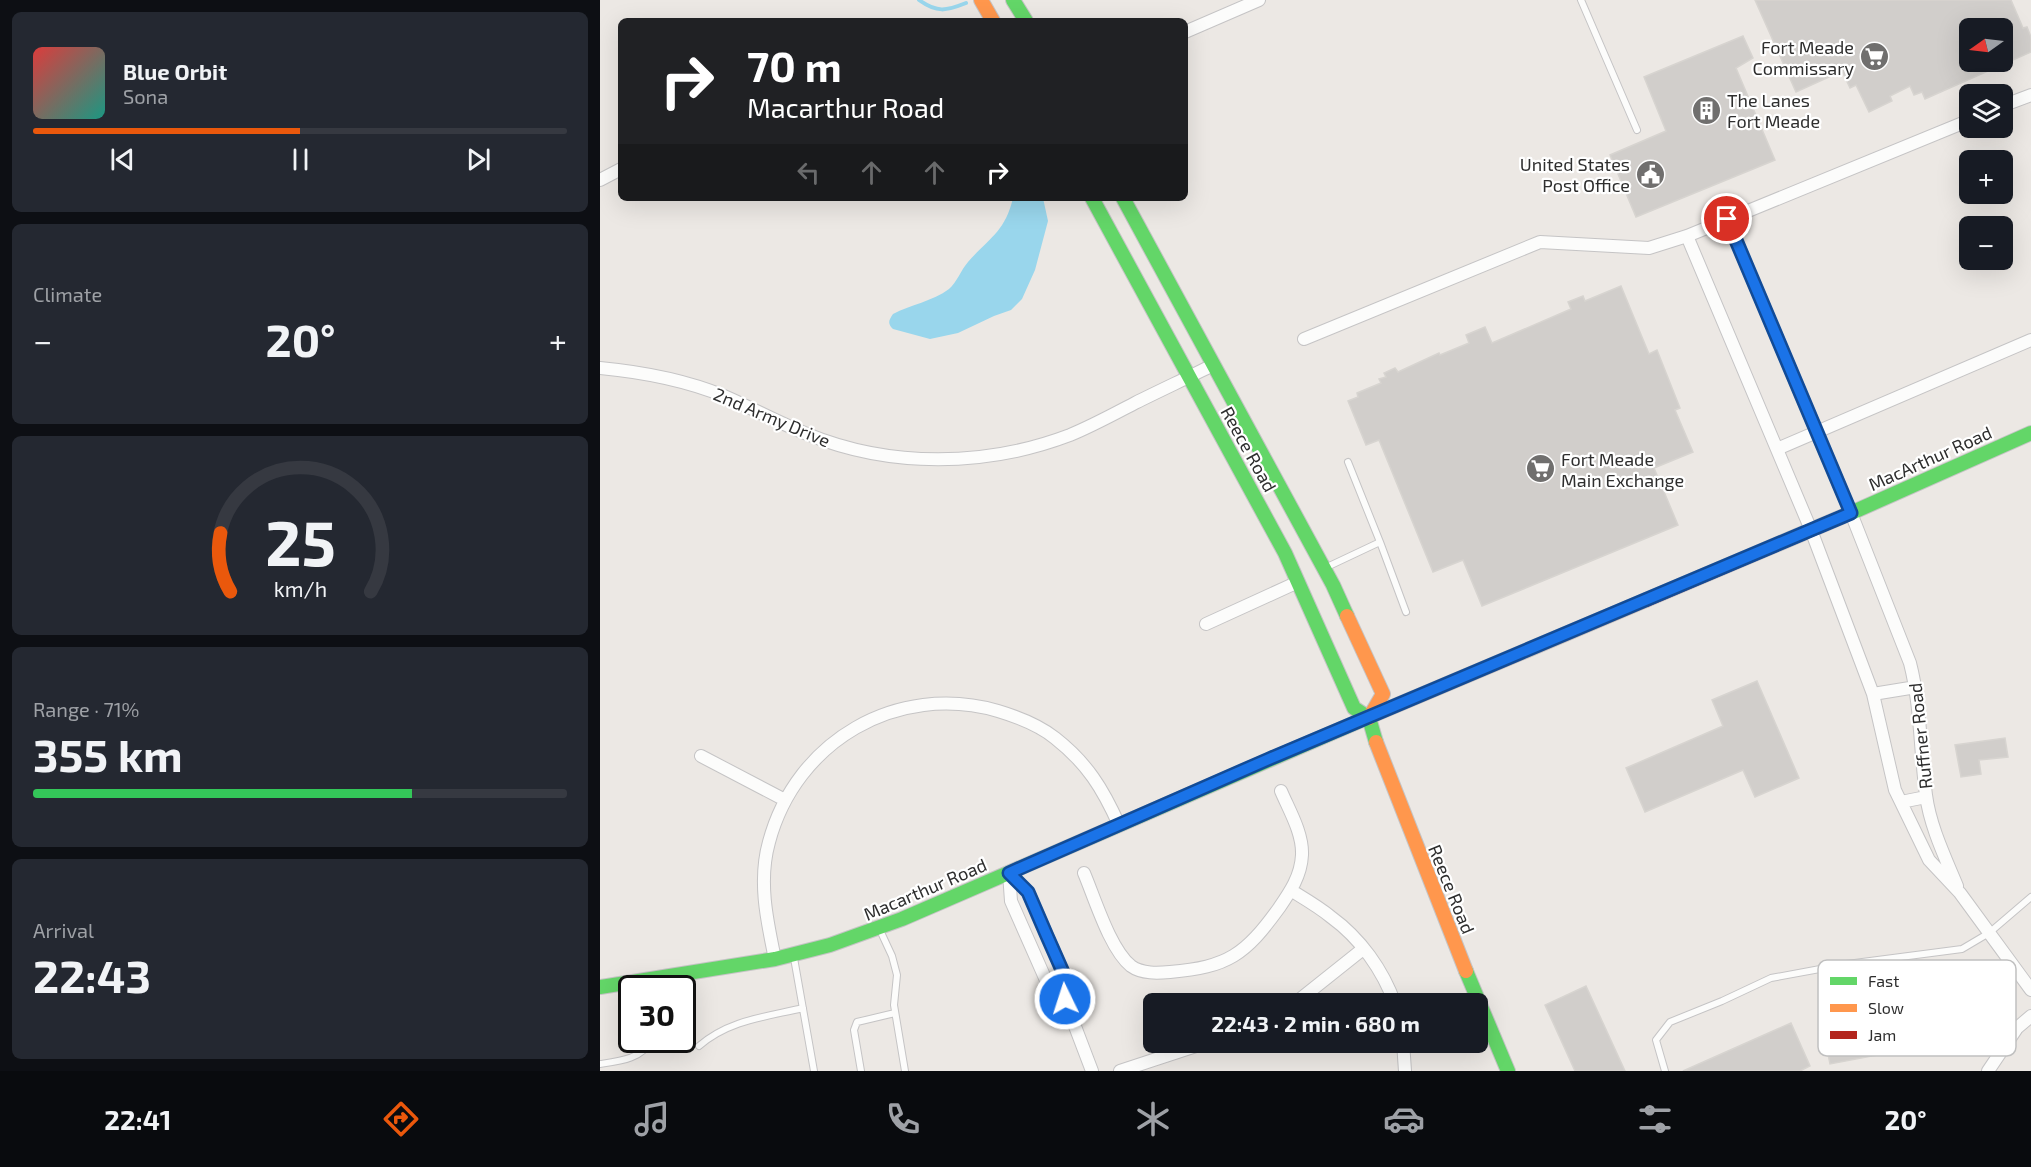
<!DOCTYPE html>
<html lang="en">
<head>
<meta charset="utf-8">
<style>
  body { margin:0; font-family:"Exo 2",sans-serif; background:#242831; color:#f1f3f6; height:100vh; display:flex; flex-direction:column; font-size:22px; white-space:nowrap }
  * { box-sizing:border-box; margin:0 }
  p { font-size:20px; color:#9ea1a6 }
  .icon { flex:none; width:33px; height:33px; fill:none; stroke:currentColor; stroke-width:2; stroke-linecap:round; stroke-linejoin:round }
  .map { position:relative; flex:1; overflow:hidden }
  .drawer { display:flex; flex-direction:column; gap:12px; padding:12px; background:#0d0f14; width:600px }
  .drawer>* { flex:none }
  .banner { position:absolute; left:18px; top:18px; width:570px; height:183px; border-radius:9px; box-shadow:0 6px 24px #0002; background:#202124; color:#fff; overflow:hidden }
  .needle { width:39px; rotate:256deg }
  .fabs { position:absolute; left:1359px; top:18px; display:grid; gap:12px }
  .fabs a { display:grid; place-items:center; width:54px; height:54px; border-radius:9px; background:#171b24; box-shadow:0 6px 24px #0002; font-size:30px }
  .speed { position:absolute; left:18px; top:975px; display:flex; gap:12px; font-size:30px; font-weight:700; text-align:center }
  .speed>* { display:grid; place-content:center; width:78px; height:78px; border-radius:50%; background:#171b24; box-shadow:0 6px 24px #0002; line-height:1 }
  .speed .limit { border:3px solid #111; border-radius:9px; background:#fff; color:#111 }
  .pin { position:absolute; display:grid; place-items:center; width:51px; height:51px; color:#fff; margin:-26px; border:3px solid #fff; border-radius:50%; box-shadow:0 2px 6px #0007 }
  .me { position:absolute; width:66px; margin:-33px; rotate:356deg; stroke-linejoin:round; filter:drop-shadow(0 0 4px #0008) }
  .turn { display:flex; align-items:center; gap:21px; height:126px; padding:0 30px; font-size:27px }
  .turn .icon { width:78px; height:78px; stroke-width:2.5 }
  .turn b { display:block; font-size:42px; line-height:51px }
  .lanes { display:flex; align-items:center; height:57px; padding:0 30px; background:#0003; justify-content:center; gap:30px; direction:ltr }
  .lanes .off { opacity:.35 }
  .big { font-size:45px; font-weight:700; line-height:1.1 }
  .drawer .tile { flex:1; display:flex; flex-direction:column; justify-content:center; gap:9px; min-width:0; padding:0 21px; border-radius:9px; background:#242831 }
  .drawer .dial { align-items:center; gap:0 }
  .dial svg { height:156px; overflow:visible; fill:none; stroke:#363941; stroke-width:7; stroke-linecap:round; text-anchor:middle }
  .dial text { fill:#f1f3f6; stroke:none }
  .song { display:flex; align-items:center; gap:18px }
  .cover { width:72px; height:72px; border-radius:9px; background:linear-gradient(135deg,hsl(0 70% 55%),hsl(170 70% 35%)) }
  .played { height:6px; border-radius:3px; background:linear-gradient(90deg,#ea580c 50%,#363941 50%) }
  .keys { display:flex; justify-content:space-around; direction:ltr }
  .heat { display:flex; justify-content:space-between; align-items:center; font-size:33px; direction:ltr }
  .charge { height:9px; border-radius:4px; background:linear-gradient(90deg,#34c759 71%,#363941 0) }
  .trip { position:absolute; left:543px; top:993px; width:345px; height:60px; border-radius:9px; background:#171b24; box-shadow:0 6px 24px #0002; font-weight:700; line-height:60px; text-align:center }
  .tab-bar { display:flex; height:96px; justify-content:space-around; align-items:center; background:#090b0e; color:#9ea1a6 }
  .tab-bar .icon { width:42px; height:42px }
  .tab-bar .current { color:#ea580c }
  .tab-bar b { font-size:27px; color:#f1f3f6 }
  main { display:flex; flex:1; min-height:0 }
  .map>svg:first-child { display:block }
  .water { fill:#99d6ec }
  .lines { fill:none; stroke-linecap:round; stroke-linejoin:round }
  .stream { stroke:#99d6ec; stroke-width:4 }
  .building { fill:#d1cecb; stroke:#d7d4d0; stroke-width:1.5; fill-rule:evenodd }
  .lane-casing { stroke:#c5c4c5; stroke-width:8 }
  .street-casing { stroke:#c5c4c5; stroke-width:14 }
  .fast-casing { stroke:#c5c4c5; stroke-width:16 }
  .slow-casing { stroke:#c5c4c5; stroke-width:16 }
  .jam-casing { stroke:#c5c4c5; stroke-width:16 }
  .lane { stroke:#fcfcfb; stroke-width:6 }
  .street { stroke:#fcfcfb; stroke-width:12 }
  .fast { stroke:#63d668; stroke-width:14 }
  .slow { stroke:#ff974d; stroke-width:14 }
  .jam { stroke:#b3261e; stroke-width:14 }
  .route-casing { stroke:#114b97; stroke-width:15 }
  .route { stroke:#1a73e8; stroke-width:10 }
  .labels { text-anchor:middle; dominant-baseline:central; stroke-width:4.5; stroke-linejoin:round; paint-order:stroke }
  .poi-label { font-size:18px; fill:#2e2e2e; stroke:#fff; text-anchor:end }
  .street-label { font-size:18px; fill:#2e2e2e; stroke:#fff }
  .key { fill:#fff; stroke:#c0c0c0; stroke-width:1.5 }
  .key-label { font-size:16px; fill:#2e2e2e }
</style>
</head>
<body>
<main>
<section class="drawer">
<div class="tile">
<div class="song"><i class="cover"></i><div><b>Blue Orbit</b><p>Sona</p></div></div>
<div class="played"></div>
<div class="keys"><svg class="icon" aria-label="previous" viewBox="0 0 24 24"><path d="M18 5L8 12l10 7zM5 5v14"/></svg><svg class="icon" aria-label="pause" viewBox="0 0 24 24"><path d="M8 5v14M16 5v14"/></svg><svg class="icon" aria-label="next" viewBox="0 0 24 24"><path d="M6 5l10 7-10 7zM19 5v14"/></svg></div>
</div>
<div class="tile"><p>Climate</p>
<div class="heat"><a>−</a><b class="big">20°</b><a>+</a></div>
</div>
<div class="tile dial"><svg viewBox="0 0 100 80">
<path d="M14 69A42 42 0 1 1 86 69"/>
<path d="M14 69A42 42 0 0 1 9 39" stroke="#ea580c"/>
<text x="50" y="56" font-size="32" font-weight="700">25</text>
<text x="50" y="72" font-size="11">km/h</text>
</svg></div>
<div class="tile"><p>Range · 71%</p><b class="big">355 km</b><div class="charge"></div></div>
<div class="tile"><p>Arrival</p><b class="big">22:43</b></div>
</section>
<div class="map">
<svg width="1431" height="1071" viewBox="0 0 1431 1071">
  <rect width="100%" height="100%" fill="#ece8e4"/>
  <path class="water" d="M413,198H443L448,221L435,270L422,299L411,310L394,316L358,333L330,339L293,329C287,323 289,320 293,314C310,305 333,301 349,289C357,282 361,270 368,262C389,238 405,232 413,198Z"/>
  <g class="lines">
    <path class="stream" d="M319,0C337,13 346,11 366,3"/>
  </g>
  <path class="building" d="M1155,0H1411L1423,28L1427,27L1431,37V52L1325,99L1322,92L1314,95L1310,86L1290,96L1292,101L1269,112L1256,85L1250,88L1242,71L1196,92ZM1370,28H1402V62H1370Z
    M1143,36L1153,58L1136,68L1175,160L1036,217L1010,155L1066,131L1044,77Z
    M1021,286L1049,354L1057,350L1080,408L1075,410L1093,452L1054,468L1078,525L882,606L863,560L833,572L779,440L766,445L748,401L758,397L757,393L781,383L779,379L786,377L784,373L795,368L798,372L839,353L840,355L869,343L866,335L885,327L892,343L971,309L968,302L983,296L985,301Z
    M1157,681L1199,778L1155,797L1143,770L1045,812L1026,768L1123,726L1112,700Z
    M1405,738L1408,757L1379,760L1381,774L1361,777L1355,745Z
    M986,986L1025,1071H975L945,1005Z
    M1369,992L1378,1036L1230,1064L1221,1020Z
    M1191,1023L1210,1066L1200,1071H1083Z"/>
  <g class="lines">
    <defs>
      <path id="lane" d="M981,0L1037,130
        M780,542L806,612
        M727,567L780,542L748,462
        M279,928L292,956L297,975L294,1005L305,1071
        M194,958L214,1071
        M99,1046C129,1020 165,1017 203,1008
        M0,1064C21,1061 41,1059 52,1040
        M261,1071L254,1030L257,1022L295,1013
        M1065,1071L1056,1040L1070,1022L1122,1001L1171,978L1247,964L1362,949L1389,933L1431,897"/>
      <path id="street" d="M585,32L659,0
        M1402,106L1431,95
        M0,180L21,169
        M1127,219L1251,513L1310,663C1321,706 1320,751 1326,795C1330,826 1345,857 1357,886
        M1087,236L1211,530L1273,694L1295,790L1329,860L1360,893L1431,990
        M704,339L940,242L1049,248L1087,236L1370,120
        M0,368C42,372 85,380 124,396C152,408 179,423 207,434C290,468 386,467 470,435C492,426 514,414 535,403C561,390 587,378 613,365
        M1177,449L1431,340
        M606,624L698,582
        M1273,694L1316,687
        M101,756L185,800
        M1301,802L1326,797
        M409,873L428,892L466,979L465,1000L492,1071
        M409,873L411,901L449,987L465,1000
        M484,873C495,899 510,949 531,966C542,974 558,973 570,972C628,967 645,955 679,908C690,892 701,876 702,855C703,833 689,810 681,791
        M692,891C705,899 719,907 731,917C760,938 783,970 795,1004
        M175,959C167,921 158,881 169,842C196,741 297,682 398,711C418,717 439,725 455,738C487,763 503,789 519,825
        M694,1004L763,949
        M803,1042L805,1071
        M520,1071L608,1042
        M1388,1071L1417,1028L1431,1016"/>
      <path id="fast" d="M413,0L426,21
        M492,198L685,553L754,708L769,718L776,742
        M523,198L733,585L747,616
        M1251,513L1431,433
        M866,971L908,1071
        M0,987L175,959L230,945L302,919L771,716"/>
      <path id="slow" d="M381,0L393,21
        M747,616L783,694L769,718
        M771,716L1046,600
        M776,742L866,971"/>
      <path id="jam" d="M1046,600L1251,513"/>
    </defs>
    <use href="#lane" class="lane-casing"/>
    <use href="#street" class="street-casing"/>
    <use href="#fast" class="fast-casing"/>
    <use href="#slow" class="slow-casing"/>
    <use href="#jam" class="jam-casing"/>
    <use href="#lane" class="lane"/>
    <use href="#street" class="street"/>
    <use href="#fast" class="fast"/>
    <use href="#slow" class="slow"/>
    <use href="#jam" class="jam"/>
  </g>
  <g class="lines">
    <defs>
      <path id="route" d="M465,999L466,979L447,936L428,892L409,873L669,759L1251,513L1127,219"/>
    </defs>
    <use href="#route" class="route-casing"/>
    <use href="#route" class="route"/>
  </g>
  <defs>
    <symbol id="supermarket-disc" viewBox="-11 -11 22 22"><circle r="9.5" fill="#706f6e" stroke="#fff"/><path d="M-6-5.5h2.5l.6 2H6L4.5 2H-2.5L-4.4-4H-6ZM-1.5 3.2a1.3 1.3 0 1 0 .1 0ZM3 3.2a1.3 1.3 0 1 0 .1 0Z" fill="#fff"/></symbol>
    <symbol id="building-disc" viewBox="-11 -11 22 22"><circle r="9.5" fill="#706f6e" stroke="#fff"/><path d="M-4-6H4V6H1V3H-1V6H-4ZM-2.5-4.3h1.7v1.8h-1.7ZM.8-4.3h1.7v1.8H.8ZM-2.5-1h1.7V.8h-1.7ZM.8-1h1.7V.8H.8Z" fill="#fff"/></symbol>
    <symbol id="civic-disc" viewBox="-11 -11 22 22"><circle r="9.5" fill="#706f6e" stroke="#fff"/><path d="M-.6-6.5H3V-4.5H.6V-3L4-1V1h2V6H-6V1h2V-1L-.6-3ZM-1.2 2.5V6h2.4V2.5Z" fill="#fff"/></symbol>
  </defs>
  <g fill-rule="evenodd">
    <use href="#supermarket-disc" x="1258" y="40" width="33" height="33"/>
    <use href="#building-disc" x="1090" y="94" width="33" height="33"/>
    <use href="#civic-disc" x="1034" y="158" width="33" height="33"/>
    <use href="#supermarket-disc" x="924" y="452" width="33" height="33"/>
  </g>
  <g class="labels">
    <g class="poi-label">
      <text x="1254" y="47">Fort Meade<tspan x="1254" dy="21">Commissary</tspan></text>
      <text x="1127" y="100" text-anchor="start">The Lanes<tspan x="1127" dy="21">Fort Meade</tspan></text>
      <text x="1030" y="164">United States<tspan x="1030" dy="21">Post Office</tspan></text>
      <text x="961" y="459" text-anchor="start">Fort Meade<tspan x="961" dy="21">Main Exchange</tspan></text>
    </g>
    <g class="street-label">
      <text transform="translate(172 417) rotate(23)">2nd Army Drive</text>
      <text transform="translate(649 449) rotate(61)">Reece Road</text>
      <text transform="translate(1330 458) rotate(-24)">MacArthur Road</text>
      <text transform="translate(1320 736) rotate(-96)">Ruffner Road</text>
      <text transform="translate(325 889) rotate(-23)">Macarthur Road</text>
      <text transform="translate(852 889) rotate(68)">Reece Road</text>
    </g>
  </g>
  <rect x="1218" y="960" width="198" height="96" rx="9" class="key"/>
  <rect x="1230" y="977" width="27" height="8" fill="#63d668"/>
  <rect x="1230" y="1004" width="27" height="8" fill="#ff974d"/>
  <rect x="1230" y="1031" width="27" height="8" fill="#b3261e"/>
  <g class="key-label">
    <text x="1268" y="987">Fast</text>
    <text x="1268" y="1014">Slow</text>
    <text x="1268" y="1041">Jam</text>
  </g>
</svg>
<div class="fabs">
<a><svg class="needle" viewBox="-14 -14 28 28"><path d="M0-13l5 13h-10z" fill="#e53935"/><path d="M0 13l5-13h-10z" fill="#9ea1a6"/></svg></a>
<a><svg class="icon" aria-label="layers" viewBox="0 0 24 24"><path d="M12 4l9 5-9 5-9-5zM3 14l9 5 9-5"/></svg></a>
<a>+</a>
<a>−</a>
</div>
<div class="speed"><div class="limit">30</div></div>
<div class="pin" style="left:1127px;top:219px;background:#d93025"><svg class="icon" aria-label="arrive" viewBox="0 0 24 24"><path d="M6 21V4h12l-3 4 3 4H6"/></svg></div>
<svg class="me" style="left:465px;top:999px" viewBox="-20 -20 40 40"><circle r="17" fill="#1a73e8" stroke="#fff" stroke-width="3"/><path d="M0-11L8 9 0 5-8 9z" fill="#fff"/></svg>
<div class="trip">22:43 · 2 min · 680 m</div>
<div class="banner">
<div class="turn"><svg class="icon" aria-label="right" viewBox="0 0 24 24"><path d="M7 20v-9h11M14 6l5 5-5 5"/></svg><div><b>70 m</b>Macarthur Road</div></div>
<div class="lanes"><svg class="icon off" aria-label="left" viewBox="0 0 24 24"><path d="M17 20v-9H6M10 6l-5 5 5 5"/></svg><svg class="icon off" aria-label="ahead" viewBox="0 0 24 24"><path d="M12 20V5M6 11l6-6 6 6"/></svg><svg class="icon off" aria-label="ahead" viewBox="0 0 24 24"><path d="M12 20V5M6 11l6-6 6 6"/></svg><svg class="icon" aria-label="right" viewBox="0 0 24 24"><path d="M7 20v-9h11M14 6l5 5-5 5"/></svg></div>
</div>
</div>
</main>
<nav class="tab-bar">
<b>22:41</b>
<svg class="icon current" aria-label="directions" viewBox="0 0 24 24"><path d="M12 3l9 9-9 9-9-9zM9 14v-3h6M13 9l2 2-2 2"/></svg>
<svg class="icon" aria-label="music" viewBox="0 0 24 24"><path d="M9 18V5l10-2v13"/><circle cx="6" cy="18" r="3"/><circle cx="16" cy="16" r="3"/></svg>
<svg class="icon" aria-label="phone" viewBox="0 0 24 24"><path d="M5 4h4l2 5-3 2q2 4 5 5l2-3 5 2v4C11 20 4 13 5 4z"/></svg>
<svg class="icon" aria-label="climate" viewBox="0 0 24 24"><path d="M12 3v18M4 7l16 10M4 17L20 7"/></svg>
<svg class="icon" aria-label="car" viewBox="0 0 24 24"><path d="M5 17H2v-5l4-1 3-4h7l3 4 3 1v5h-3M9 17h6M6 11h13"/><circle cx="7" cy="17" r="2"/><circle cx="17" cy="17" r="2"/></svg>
<svg class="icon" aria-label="filters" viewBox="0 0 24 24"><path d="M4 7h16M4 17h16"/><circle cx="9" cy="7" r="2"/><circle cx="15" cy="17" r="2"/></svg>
<b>20°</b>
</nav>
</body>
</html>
